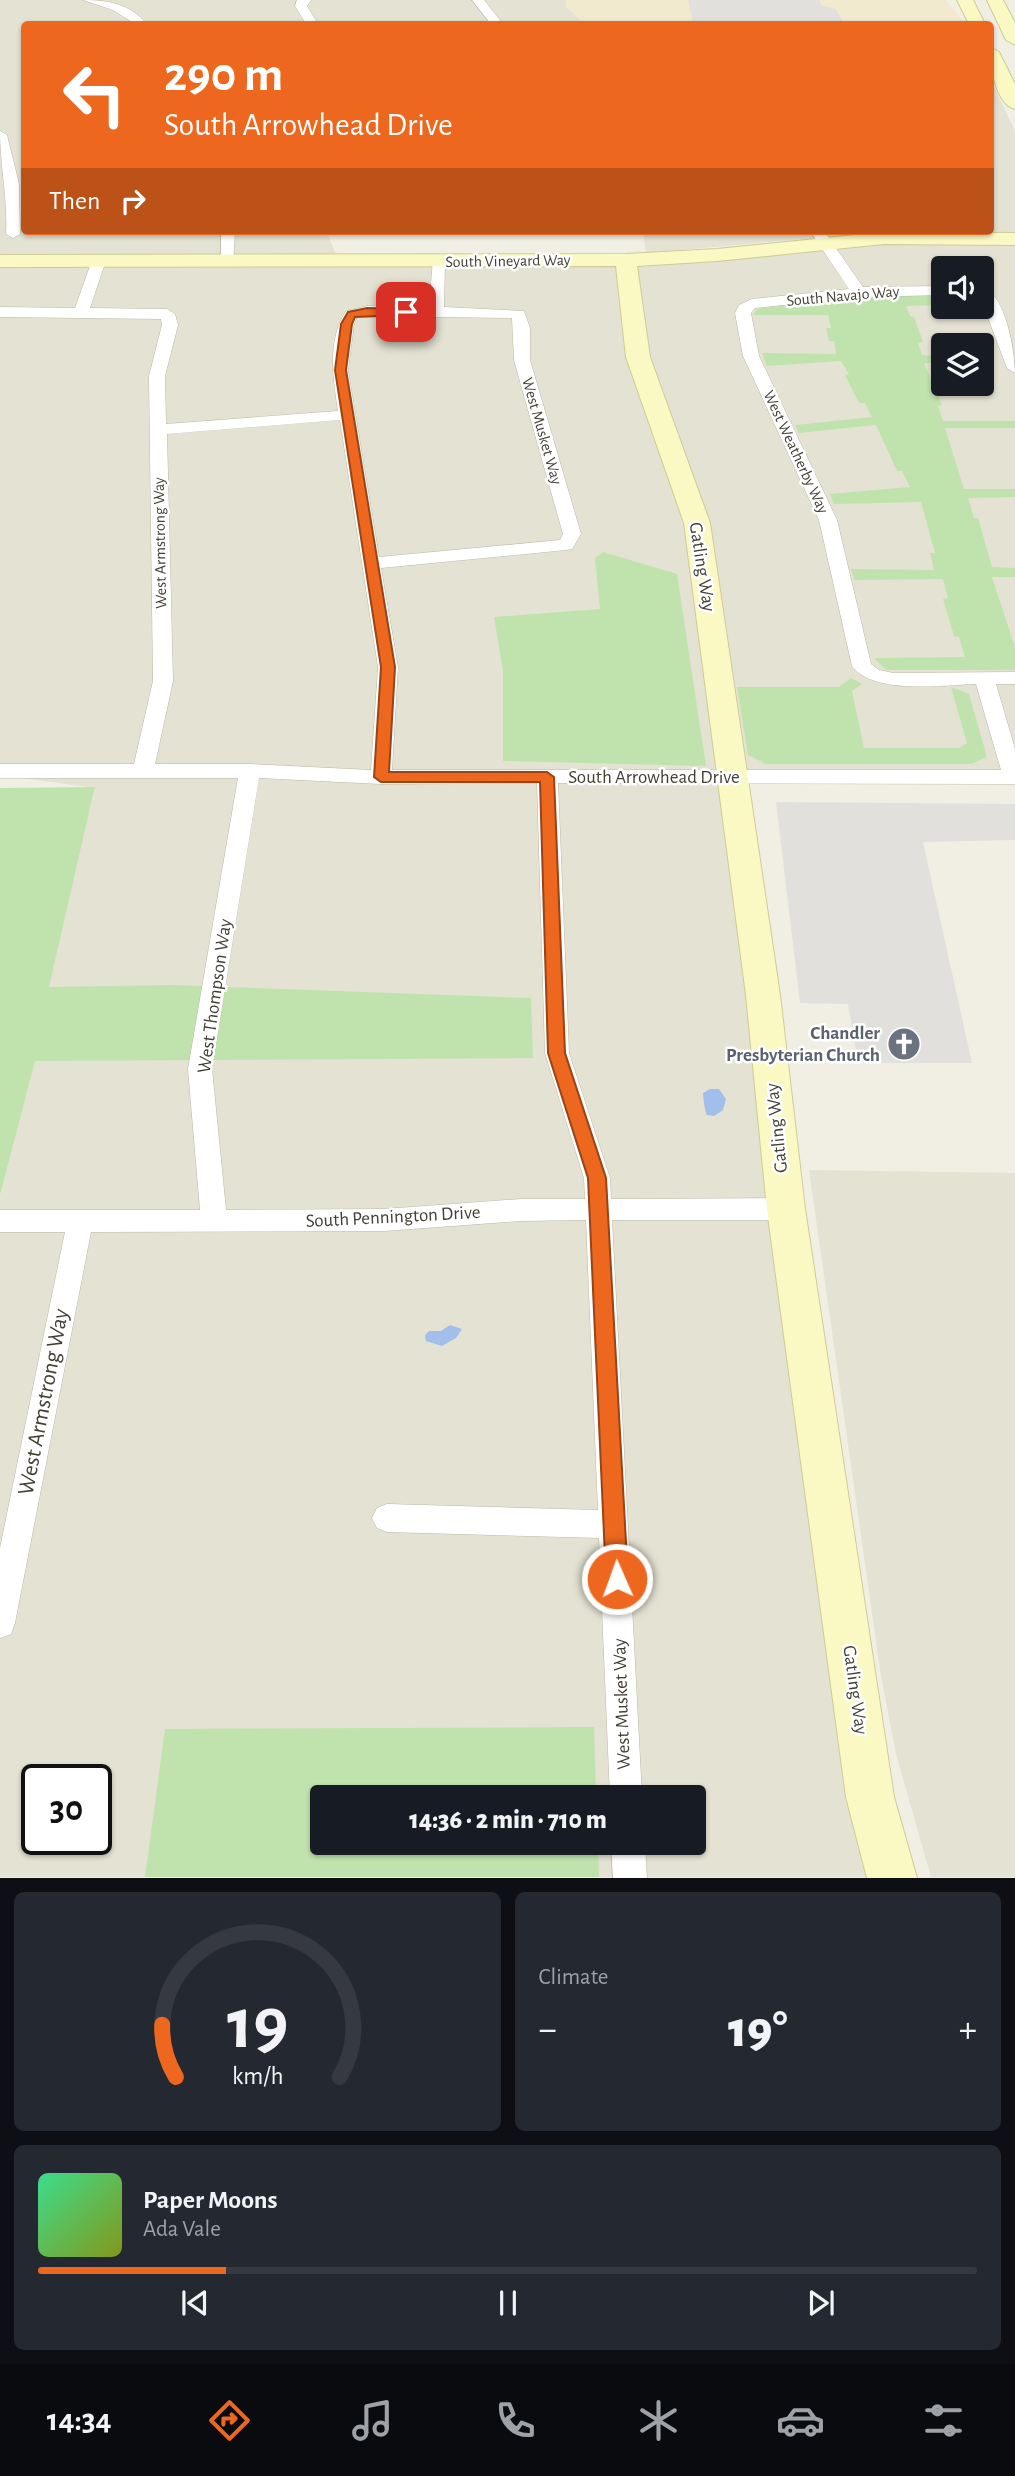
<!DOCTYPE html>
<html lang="en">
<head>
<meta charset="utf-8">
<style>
  body { margin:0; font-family:"Alegreya Sans",sans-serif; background:#242831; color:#f1f3f6; height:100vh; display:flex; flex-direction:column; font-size:26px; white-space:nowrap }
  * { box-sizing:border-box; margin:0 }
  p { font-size:23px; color:#9ea1a6 }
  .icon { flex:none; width:38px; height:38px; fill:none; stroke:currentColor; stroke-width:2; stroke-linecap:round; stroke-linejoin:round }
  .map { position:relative; height:1878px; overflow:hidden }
  .drawer { display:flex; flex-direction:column; gap:14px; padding:14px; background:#0d0f14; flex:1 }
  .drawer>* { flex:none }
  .hud { position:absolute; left:21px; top:21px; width:973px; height:214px; border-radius:7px; box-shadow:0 2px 5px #0004; background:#ed671e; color:#fff; overflow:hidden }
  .controls { position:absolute; left:931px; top:256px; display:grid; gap:14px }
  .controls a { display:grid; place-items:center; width:63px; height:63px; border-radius:7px; background:#171b24; box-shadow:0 2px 5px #0004; font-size:35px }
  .speed { position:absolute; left:21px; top:1764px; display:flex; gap:14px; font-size:35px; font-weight:700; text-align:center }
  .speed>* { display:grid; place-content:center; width:91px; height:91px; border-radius:50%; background:#171b24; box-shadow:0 2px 5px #0004; line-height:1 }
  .speed .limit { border:4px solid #111; border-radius:10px; background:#fff; color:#111 }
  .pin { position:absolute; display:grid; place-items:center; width:60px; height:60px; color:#fff; margin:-30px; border-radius:14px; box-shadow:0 4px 10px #0006 }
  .me { position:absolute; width:77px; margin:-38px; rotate:358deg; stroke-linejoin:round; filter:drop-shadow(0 0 5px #0008) }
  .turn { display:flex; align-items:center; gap:24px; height:147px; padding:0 28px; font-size:32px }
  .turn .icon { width:91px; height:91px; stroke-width:2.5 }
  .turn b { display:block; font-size:49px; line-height:60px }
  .then { display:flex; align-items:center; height:66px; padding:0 28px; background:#0003; gap:14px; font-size:26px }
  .big { font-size:52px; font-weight:800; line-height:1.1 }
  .drawer .card { flex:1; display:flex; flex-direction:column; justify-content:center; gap:10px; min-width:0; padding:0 24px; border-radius:10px; background:#242831 }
  .drawer .dial { align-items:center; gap:0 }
  .dial svg { height:182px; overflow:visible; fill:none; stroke:#363941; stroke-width:7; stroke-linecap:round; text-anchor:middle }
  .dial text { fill:#f1f3f6; stroke:none }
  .song { display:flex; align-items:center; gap:21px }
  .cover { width:84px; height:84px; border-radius:10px; background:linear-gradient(135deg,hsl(150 70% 55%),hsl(70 70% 35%)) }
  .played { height:7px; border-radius:4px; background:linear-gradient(90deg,#ed671e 20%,#363941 20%) }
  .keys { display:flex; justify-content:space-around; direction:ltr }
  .heat { display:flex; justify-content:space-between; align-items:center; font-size:38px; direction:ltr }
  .drawer .tiles { flex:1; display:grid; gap:14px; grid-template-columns:1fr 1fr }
  .card:last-child { grid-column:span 2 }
  .trip { position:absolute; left:310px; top:1785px; width:396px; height:70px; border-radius:7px; background:#171b24; box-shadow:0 2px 5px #0004; font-weight:800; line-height:70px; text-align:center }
  .menu { display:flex; height:112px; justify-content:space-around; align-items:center; background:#090b0e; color:#9ea1a6 }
  .menu .icon { width:49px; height:49px }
  .menu .current { color:#ed671e }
  .menu b { font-size:32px; color:#f1f3f6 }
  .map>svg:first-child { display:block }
  .residential { fill:#e4e2d2; fill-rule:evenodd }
  .commercial { fill:#f2eacf }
  .green { fill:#c0e3ae }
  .parking { fill:#e1e0dc }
  .water { fill:#a2beeb }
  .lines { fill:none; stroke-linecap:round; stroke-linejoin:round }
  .street-casing { stroke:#bbb8a7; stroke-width:1 }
  .secondary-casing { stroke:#cecb96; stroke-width:2 }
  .street { fill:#fff; fill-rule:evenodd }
  .secondary { fill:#fbf9c3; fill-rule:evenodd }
  .route { fill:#ed671e; stroke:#9a4314; stroke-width:2 }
  .labels { text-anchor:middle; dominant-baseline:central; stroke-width:5; stroke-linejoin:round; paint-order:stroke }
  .far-street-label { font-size:16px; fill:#423f34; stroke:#fff }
  .street-label { font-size:19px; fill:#423f34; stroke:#fff }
  .worship-label { font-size:19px; font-weight:bold; fill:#5b616d; stroke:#fff; text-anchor:end }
  .near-street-label { font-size:23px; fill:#423f34; stroke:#fff }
</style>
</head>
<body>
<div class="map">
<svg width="1015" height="1878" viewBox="0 0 1015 1878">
  <rect width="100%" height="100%" fill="#f1efe3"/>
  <path class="residential" d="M0,0H566V6L584,24H24V231H326L339,261L626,260L826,243L1015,239V777L734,776L892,1877H0V1195L95,788L0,775ZM943,268H982V306H943ZM943,345H982V383H943ZM37,1780H96V1839H37ZM322,1797H693V1843H322Z
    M991,81L1015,131V233H871L646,253L643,231H990Z
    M809,1170L1015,1173V1877H931L896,1754L881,1676Z"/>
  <path class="commercial" d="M566,0H946L965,24H584L566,6Z"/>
  <path class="green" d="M943,295V305L906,306L910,316L914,317L923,342L918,343L922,355L943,356V363H924L942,405L938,406L943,421H1015V428H945L964,489H1015V497L968,498L974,518H978L992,567L1015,568V577H992L1015,647V670H886L874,658L965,657L959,637L954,636L943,599L948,598L943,579L855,580L851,569L934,570L930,553H935L921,502L834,504L830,494L910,487L902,471H897L876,425L799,433L795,425L872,417L865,403H859L845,375L849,374L841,361L767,366L762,353L836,354L834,341H829L826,328H831L828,315H753L757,309C819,301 881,295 943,295Z
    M603,552L677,574L706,766L503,761V671L494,617L600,609L595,558Z
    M851,678L862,684L852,691L864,748H959L967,743L951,687L969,694L987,757L971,764H766L748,755L737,687H839Z
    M95,787L49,987L174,985L531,998L533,1058L35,1061L0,1195V788Z
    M594,1727L596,1797H322V1843H598L599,1877H145L165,1729Z"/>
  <path class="parking" d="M688,0H820L821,5L836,9L844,24H693Z
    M776,802L1015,804V840L923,842L972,1063H858L848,1004L800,1003Z"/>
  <path class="water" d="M710,1089H719L726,1099L723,1110L714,1116L707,1115C705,1112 703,1097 703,1093Z
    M450,1325L462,1329L456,1338L442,1346L426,1341L425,1335L429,1331H441Z"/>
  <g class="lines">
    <defs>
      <path id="street" d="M83,0C108,0 130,4 147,24H135L113,10Z
        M297,0H311L307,6L318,24H306L295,6Z
        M472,0H484L503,24H491Z
        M0,131L7,135L19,184L20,234L13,238L6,234C8,199 0,166 0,131Z
        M221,231H235L233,263H223L221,260Z
        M810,231H824L863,287L943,286V295L859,297L755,308L751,313L759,356L837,520L871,664L879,670L893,673L1015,672V684H996L1015,749V784L558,783L569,1053L610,1178L611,1199L786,1198L795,1201L799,1209L795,1217L786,1220H612L642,1797H610L599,1538L387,1532L377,1528L372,1518L377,1508L387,1504L598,1510L586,1220L521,1221L384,1231L91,1232L15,1623L11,1634L0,1638V1548L65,1232H0V1210H200L188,1069L238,778H0V764H134L153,681L149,376L162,325L161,319L0,317V307L75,308L92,260L94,257H104L106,260L90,308L167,309L175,314L178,325L165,376L166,424L338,411C333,378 327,340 346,311L367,306L429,307L433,259L438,258L445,262L444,307L524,311L530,328V360L581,534L572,549L566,550L381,568L398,667L392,770H1001L976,684C943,685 873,695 852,666L819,520L743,356L735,313L739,305L752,299L849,289ZM367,316L512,318L514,360L563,534L560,540L379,557L348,370L354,324L357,317ZM340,420L378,667L371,770L250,764H155L173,681L167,434ZM259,778L381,784L537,783L545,1053L584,1178L585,1199H521L384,1209L226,1210L212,1069Z
        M982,287C1006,294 1015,352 1015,373L1007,368L982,302Z
        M611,1843H645L647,1878H613Z"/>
      <path id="secondary" d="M957,0H973L985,24H969Z
        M987,0H1003L1015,23V45L1006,40Z
        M990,47L999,52L1015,84V109C995,104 990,64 990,47Z
        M884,232L1015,233V245L884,244L717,261L637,266L650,357L710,523L780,995L805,1209L894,1797L917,1878H867L846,1797L767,1209L746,995L684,523L626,357L616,266L0,267V255L626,254L717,249Z"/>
    </defs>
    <use href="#street" class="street-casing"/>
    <use href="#secondary" class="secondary-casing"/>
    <use href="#street" class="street"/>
    <use href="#secondary" class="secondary"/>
  </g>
  <path class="route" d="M367,308L406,309L411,312L406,315L355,317L352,324L346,370L395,667L389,772H547L554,777L565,1053L606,1178L628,1579L624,1586L617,1589L609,1586L606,1579L588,1178L548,1053L540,782H381L374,777L381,667L335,370L341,324L348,312Z"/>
  <defs>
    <symbol id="church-disc" viewBox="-11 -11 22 22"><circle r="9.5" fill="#6b7280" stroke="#fff"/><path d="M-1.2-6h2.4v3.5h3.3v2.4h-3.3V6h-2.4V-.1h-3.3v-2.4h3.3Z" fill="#fff"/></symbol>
  </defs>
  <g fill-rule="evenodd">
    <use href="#church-disc" x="885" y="1025" width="38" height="38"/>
  </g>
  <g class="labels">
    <g class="far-street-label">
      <text transform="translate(508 261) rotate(-1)">South Vineyard Way</text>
      <text transform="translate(843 296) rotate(-5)">South Navajo Way</text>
      <text transform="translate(542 431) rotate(74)">West Musket Way</text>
      <text transform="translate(796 452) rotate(65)">West Weatherby Way</text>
      <text transform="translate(160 543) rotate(-91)">West Armstrong Way</text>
    </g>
    <g class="street-label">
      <text transform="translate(702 567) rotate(81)">Gatling Way</text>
      <text x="654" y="777">South Arrowhead Drive</text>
      <text transform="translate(215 996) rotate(-82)">West Thompson Way</text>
      <text transform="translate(777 1128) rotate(-96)">Gatling Way</text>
      <text transform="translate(393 1217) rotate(-3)">South Pennington Drive</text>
      <text transform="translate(855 1690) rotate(82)">Gatling Way</text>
      <text transform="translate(622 1704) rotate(-92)">West Musket Way</text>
    </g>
    <g class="worship-label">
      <text x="880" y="1033">Chandler<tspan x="880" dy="22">Presbyterian Church</tspan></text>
    </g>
    <g class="near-street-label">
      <text transform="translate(44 1402) rotate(-79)">West Armstrong Way</text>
    </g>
  </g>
</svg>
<div class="controls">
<a><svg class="icon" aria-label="sound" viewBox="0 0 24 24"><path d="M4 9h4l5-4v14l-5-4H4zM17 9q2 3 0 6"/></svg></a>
<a><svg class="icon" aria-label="layers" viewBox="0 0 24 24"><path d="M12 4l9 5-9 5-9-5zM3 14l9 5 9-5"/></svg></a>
</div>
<div class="speed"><div class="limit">30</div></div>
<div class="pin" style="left:406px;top:312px;background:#d93025"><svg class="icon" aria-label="arrive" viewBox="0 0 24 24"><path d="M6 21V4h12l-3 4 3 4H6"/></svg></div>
<svg class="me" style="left:617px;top:1579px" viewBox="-20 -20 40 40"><circle r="17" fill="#ed671e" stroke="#fff" stroke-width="3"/><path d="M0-11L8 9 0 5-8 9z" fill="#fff"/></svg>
<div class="trip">14:36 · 2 min · 710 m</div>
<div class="hud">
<div class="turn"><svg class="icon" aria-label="left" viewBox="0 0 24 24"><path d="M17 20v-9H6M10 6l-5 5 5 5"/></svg><div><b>290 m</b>South Arrowhead Drive</div></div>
<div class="then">Then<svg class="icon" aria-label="right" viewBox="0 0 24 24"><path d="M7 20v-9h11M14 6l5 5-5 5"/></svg></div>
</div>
</div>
<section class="drawer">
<div class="tiles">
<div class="card dial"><svg viewBox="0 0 100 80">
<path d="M14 69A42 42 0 1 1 86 69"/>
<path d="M14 69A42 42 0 0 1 8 46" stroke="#ed671e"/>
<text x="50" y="56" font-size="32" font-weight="700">19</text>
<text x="50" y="72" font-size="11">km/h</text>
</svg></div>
<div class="card"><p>Climate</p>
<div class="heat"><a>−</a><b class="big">19°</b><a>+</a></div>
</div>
<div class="card">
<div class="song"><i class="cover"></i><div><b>Paper Moons</b><p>Ada Vale</p></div></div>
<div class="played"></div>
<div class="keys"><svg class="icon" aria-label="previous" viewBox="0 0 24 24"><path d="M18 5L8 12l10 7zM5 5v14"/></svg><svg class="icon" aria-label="pause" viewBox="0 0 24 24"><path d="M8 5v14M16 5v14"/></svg><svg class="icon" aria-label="next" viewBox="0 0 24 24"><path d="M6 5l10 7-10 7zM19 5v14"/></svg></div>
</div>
</div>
</section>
<nav class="menu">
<b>14:34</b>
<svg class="icon current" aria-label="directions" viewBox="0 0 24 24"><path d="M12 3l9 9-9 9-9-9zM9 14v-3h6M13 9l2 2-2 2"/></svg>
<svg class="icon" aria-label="music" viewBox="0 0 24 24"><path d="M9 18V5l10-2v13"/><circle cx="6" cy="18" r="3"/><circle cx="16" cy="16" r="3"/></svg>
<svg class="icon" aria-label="phone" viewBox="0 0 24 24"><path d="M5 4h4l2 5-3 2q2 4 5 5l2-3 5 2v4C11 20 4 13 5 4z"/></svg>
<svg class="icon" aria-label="climate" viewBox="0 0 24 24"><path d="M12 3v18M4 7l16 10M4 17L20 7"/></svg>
<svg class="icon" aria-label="car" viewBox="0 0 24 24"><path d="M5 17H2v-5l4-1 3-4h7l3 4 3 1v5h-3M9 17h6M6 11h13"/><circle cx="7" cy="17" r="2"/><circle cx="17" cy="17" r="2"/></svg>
<svg class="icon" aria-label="filters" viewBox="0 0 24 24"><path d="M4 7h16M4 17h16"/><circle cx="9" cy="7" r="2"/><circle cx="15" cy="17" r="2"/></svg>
</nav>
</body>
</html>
